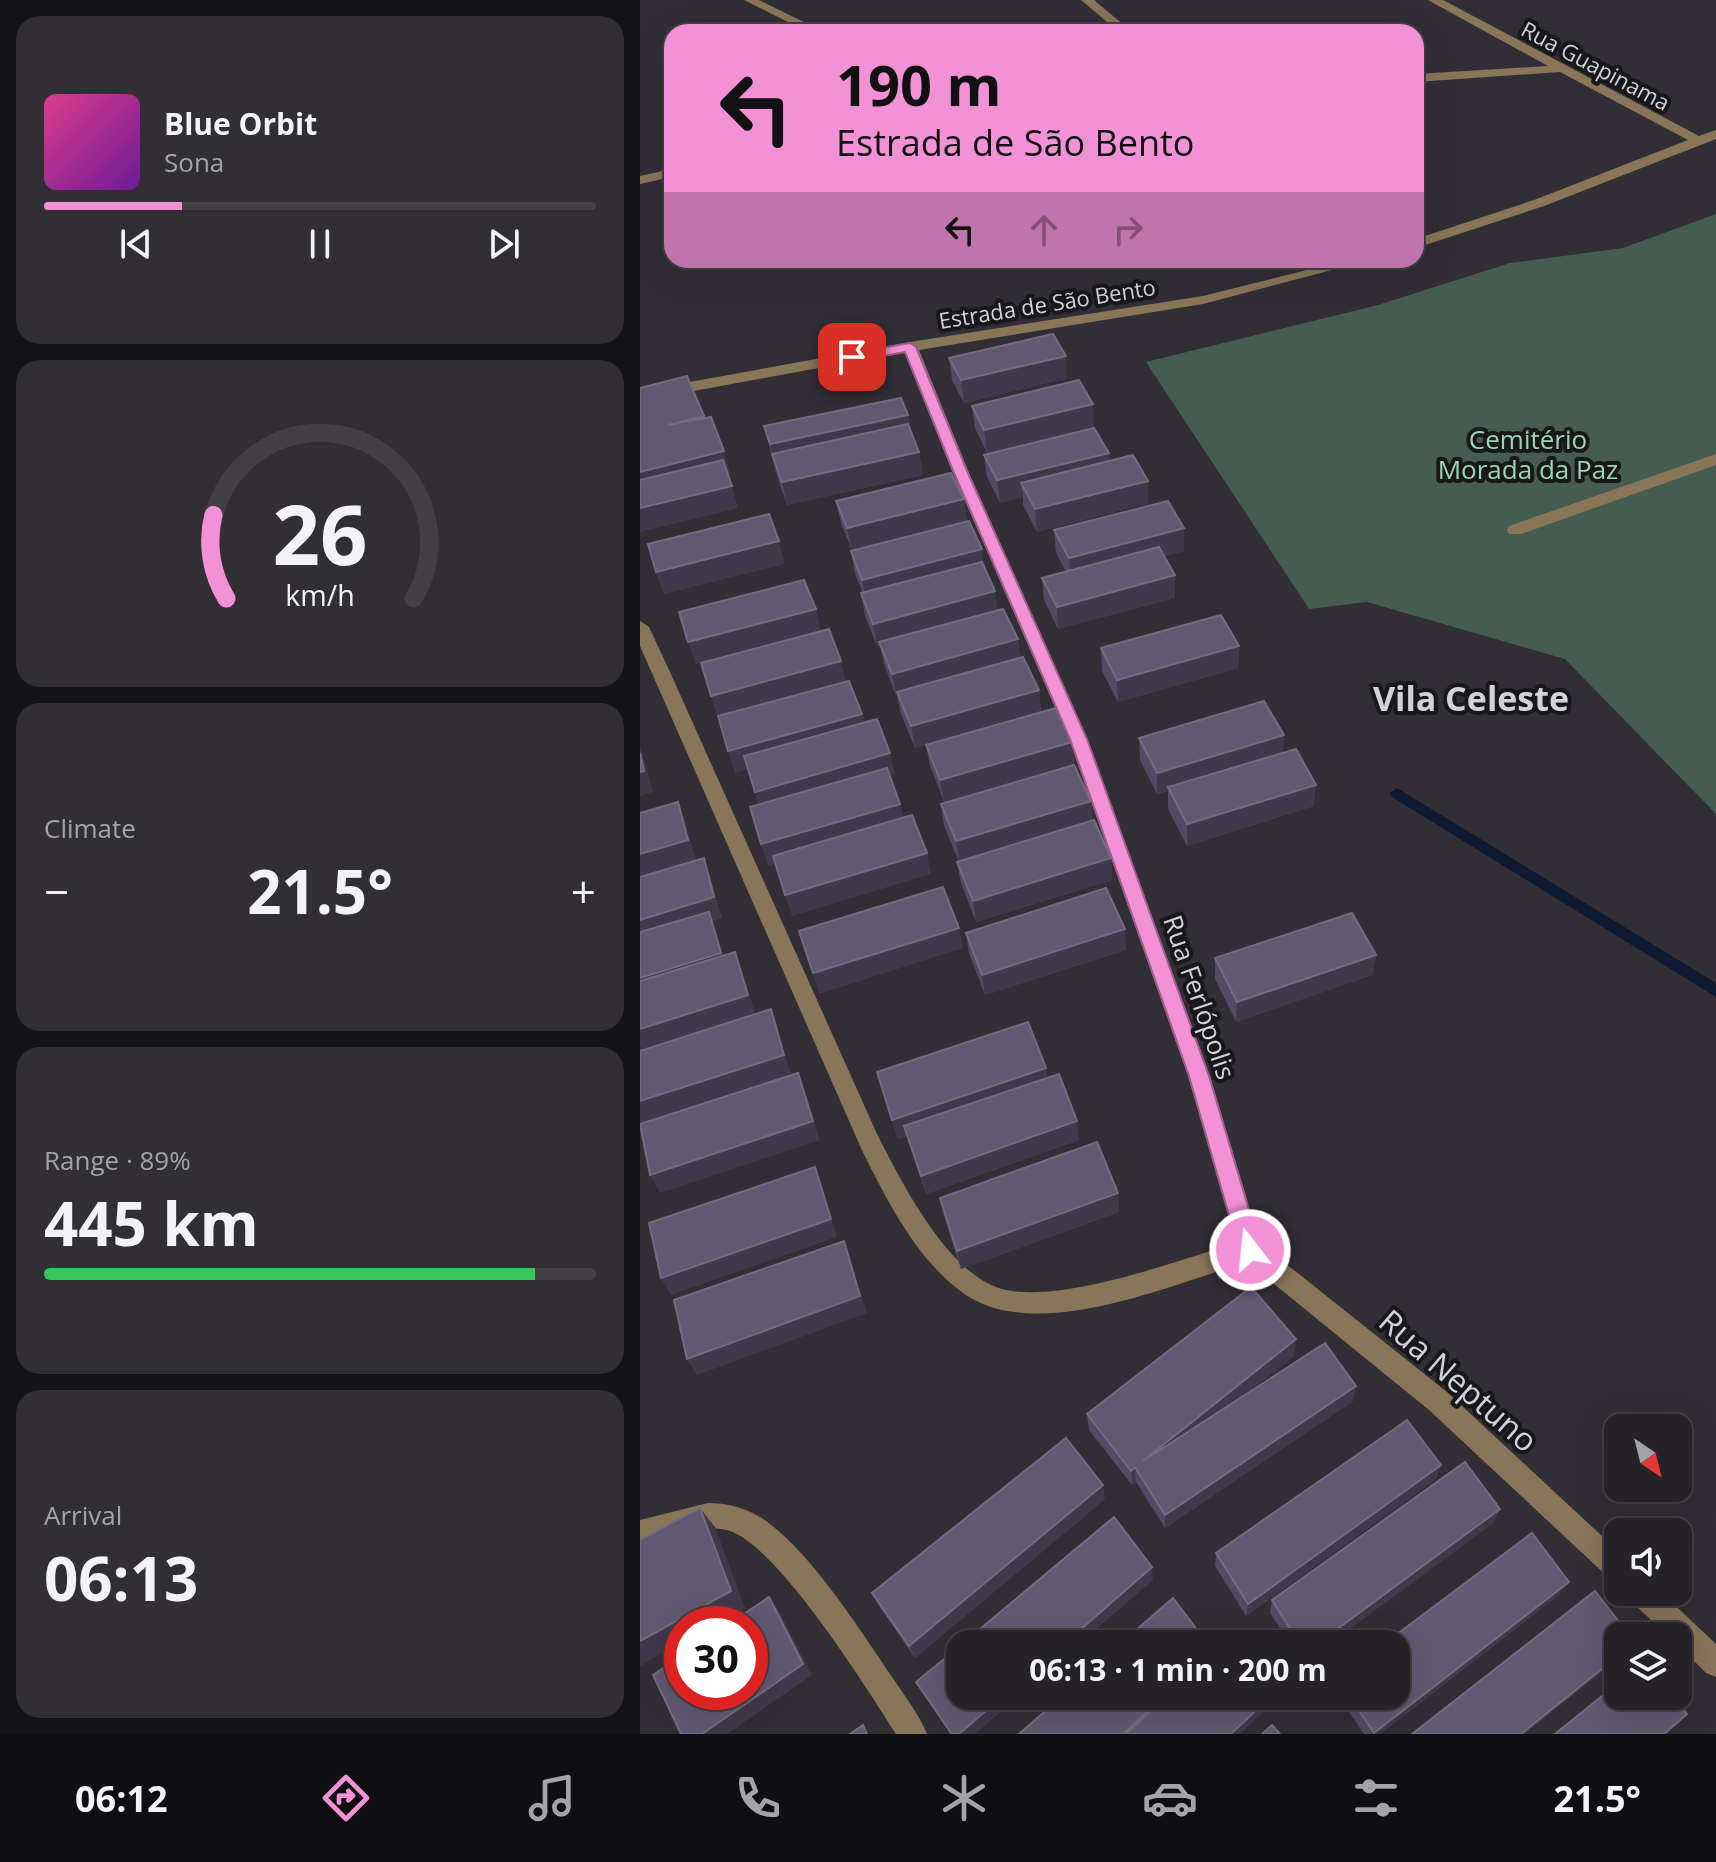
<!DOCTYPE html>
<html lang="en">
<head>
<meta charset="utf-8">
<style>
  body { margin:0; font-family:"Open Sans",sans-serif; background:#312f34; color:#f1f3f6; height:100vh; display:flex; flex-direction:column; font-size:30px; white-space:nowrap }
  * { box-sizing:border-box; margin:0 }
  p { font-size:26px; color:#a3a4a8 }
  .icon { flex:none; width:44px; height:44px; fill:none; stroke:currentColor; stroke-width:2; stroke-linecap:round; stroke-linejoin:round }
  .map { position:relative; flex:1; overflow:hidden }
  .panel { display:flex; flex-direction:column; gap:16px; padding:16px; background:#141316; width:640px }
  .panel>* { flex:none }
  .hud { position:absolute; left:24px; top:24px; width:760px; height:244px; border-radius:24px; box-shadow:0 8px 32px #0002,0 0 0 2px #423f45; background:#f291d6; color:#111; overflow:hidden }
  .needle { width:52px; rotate:145deg }
  .tools { position:absolute; left:964px; top:1414px; display:grid; gap:16px }
  .tools a { display:grid; place-items:center; width:88px; height:88px; border-radius:16px; background:#252228; box-shadow:0 8px 32px #0002,0 0 0 2px #423f45; font-size:40px }
  .speed { position:absolute; left:24px; top:1606px; display:flex; gap:16px; font-size:40px; font-weight:700; text-align:center }
  .speed>* { display:grid; place-content:center; width:104px; height:104px; border-radius:50%; background:#252228; box-shadow:0 8px 32px #0002,0 0 0 2px #423f45; line-height:1 }
  .speed .limit { border:12px solid #d22; background:#fff; color:#111 }
  .pin { position:absolute; display:grid; place-items:center; width:68px; height:68px; color:#fff; margin:-34px; border-radius:16px; box-shadow:0 4px 12px #0006 }
  .me { position:absolute; width:88px; margin:-44px; rotate:344deg; stroke-linejoin:round; filter:drop-shadow(0 0 6px #0008) }
  .turn { display:flex; align-items:center; gap:28px; height:168px; padding:0 40px; font-size:36px }
  .turn .icon { width:104px; height:104px; stroke-width:2.5 }
  .turn b { display:block; font-size:56px; line-height:68px }
  .lanes { display:flex; align-items:center; height:76px; padding:0 40px; background:#0003; justify-content:center; gap:40px; direction:ltr }
  .lanes .off { opacity:.35 }
  .big { font-size:60px; font-weight:700; line-height:1.1 }
  .panel .widget { flex:1; display:flex; flex-direction:column; justify-content:center; gap:12px; min-width:0; padding:0 28px; border-radius:24px; background:#312f34 }
  .panel .dial { align-items:center; gap:0 }
  .dial svg { height:208px; overflow:visible; fill:none; stroke:#423f45; stroke-width:7; stroke-linecap:round; text-anchor:middle }
  .dial text { fill:#f1f3f6; stroke:none }
  .song { display:flex; align-items:center; gap:24px }
  .cover { width:96px; height:96px; border-radius:12px; background:linear-gradient(135deg,hsl(330 70% 55%),hsl(280 70% 35%)) }
  .played { height:8px; border-radius:4px; background:linear-gradient(90deg,#f291d6 25%,#423f45 25%) }
  .keys { display:flex; justify-content:space-around; direction:ltr }
  .heat { display:flex; justify-content:space-between; align-items:center; font-size:44px; direction:ltr }
  .charge { height:12px; border-radius:6px; background:linear-gradient(90deg,#34c759 89%,#423f45 0) }
  .trip { position:absolute; left:306px; top:1630px; width:464px; height:80px; border-radius:24px; background:#252228; box-shadow:0 8px 32px #0002,0 0 0 2px #423f45; font-weight:700; line-height:80px; text-align:center }
  .menu { display:flex; height:128px; justify-content:space-around; align-items:center; background:#0f0e10; color:#a3a4a8 }
  .menu .icon { width:56px; height:56px }
  .menu .selected { color:#f291d6 }
  .menu b { font-size:36px; color:#f1f3f6 }
  main { display:flex; flex:1; min-height:0 }
  .map>svg:first-child { display:block }
  .green { fill:#455d50 }
  .lines { fill:none; stroke-linecap:round; stroke-linejoin:round }
  .stream { fill:#0d1a31; fill-rule:evenodd }
  .minor { fill:#897558; fill-rule:evenodd }
  .wall { fill:#544a65 }
  .shaded-wall { fill:#40394c }
  .building { fill:#615971; stroke:#736c81; stroke-width:2 }
  .route { fill:#f291d6; stroke:#9d5e8b; stroke-width:2 }
  .labels { text-anchor:middle; dominant-baseline:central; stroke-width:8; stroke-linejoin:round; paint-order:stroke }
  .far-street-label { font-size:22px; fill:#d3d2d6; stroke:#18171a }
  .park-label { font-size:26px; fill:#9ad6b5; stroke:#18171a }
  .street-label { font-size:26px; fill:#d3d2d6; stroke:#18171a }
  .near-street-label { font-size:32px; fill:#d3d2d6; stroke:#18171a }
  .district-label { font-size:34px; font-weight:bold; fill:#d3d2d6; stroke:#18171a }
</style>
</head>
<body>
<main>
<section class="panel">
<div class="widget">
<div class="song"><i class="cover"></i><div><b>Blue Orbit</b><p>Sona</p></div></div>
<div class="played"></div>
<div class="keys"><svg class="icon" aria-label="previous" viewBox="0 0 24 24"><path d="M18 5L8 12l10 7zM5 5v14"/></svg><svg class="icon" aria-label="pause" viewBox="0 0 24 24"><path d="M8 5v14M16 5v14"/></svg><svg class="icon" aria-label="next" viewBox="0 0 24 24"><path d="M6 5l10 7-10 7zM19 5v14"/></svg></div>
</div>
<div class="widget dial"><svg viewBox="0 0 100 80">
<path d="M14 69A42 42 0 1 1 86 69"/>
<path d="M14 69A42 42 0 0 1 9 37" stroke="#f291d6"/>
<text x="50" y="56" font-size="32" font-weight="700">26</text>
<text x="50" y="72" font-size="11">km/h</text>
</svg></div>
<div class="widget"><p>Climate</p>
<div class="heat"><a>−</a><b class="big">21.5°</b><a>+</a></div>
</div>
<div class="widget"><p>Range · 89%</p><b class="big">445 km</b><div class="charge"></div></div>
<div class="widget"><p>Arrival</p><b class="big">06:13</b></div>
</section>
<div class="map">
<svg width="1076" height="1734" viewBox="0 0 1076 1734">
  <rect width="100%" height="100%" fill="#312e35"/>
  <path class="green" d="M1076,214V814L925,659L727,602L669,609L506,362L738,305L870,263L983,248Z"/>
  <g class="lines">
    <path class="stream" d="M757,788L1076,983V997L752,797L750,793Z"/>
    <path class="minor" d="M104,0H119L184,32H168Z
      M441,0H454L492,32H479Z
      M788,0H803L1059,136L1076,130V139L904,206L776,248V239L894,200L1048,140L920,72L776,82V74L908,66Z
      M32,169V177L0,184V176Z
      M706,260H730L563,304L279,350L329,473L447,739L570,1076L620,1243L807,1392L978,1551V1582L969,1578L789,1410L607,1262C530,1285 395,1345 323,1293C276,1259 246,1199 221,1148L0,646V621L9,627L30,672L237,1134C261,1181 304,1267 356,1287C412,1308 539,1260 596,1243L548,1076L429,739L313,473L265,352L0,401V391L270,342L563,296Z
      M1076,454V465L881,534H869L867,530L869,526Z
      M68,1503C86,1503 103,1507 120,1517C168,1547 220,1630 252,1677C264,1695 279,1714 287,1734H256C227,1688 138,1547 90,1531C63,1522 26,1538 0,1546V1520Z
      M989,1592H1021L1076,1644V1677L1066,1673L1038,1645V1636H1028L992,1602Z"/>
  </g>
  <path class="wall" d="M309,358L427,378L324,403L312,380Z
    M332,406L454,426L347,453L335,428Z
    M268,415L271,431L279,452L283,475L147,505L137,476L124,426Z
    M469,453V461L508,481V503L397,532L383,505V497L360,503L347,477L344,455Z
    M324,499L327,521L212,550L201,523L196,501Z
    M414,530L544,551L524,556L535,575V598L418,629L404,600L402,578L426,572L416,553Z
    M211,551L345,569L358,610L378,639L380,658L399,690L401,712L275,748L261,714L257,696H256L244,664L240,645L237,646L225,616L221,593H223L215,574Z
    M599,646L598,668L478,702L462,671L461,648Z
    M644,735L643,753L674,806L547,846L528,809V791L517,794L500,760L499,738Z
    M432,742L434,764L304,802L290,766L286,745Z
    M451,801L452,821L471,858L472,880L336,922L321,883L317,862H319L304,826L301,804Z
    M326,933L486,950L345,995L329,953Z
    M736,955L732,975L596,1022L575,979V958Z
    M406,1068L407,1077L439,1140L286,1194L267,1136L258,1139L237,1072Z
    M478,1193L479,1212L321,1269L304,1216L300,1198Z
    M654,1356L603,1396L713,1401L525,1528L496,1482L492,1485L449,1430L447,1414Z
    M801,1465L796,1479L606,1616L575,1566L576,1553Z
    M465,1499L275,1658L239,1606L232,1593Z
    M860,1509L853,1523L689,1644H650L630,1613L632,1600Z
    M920,1594L740,1734H724L698,1696H756Z
    M276,1682L335,1734H310Z"/>
  <path class="shaded-wall" d="M426,356L427,378L324,403L321,380Z
    M453,404L454,426L347,453L344,430Z
    M268,415L272,438L133,456L130,444Z
    M84,451L90,474L0,496V472Z
    M279,452L283,475L147,505L142,482Z
    M469,453L470,475L381,483L383,497L360,503L357,480Z
    M508,481V503L397,532L395,509Z
    M92,486L98,508L0,532V508Z
    M324,499L327,521L212,550L207,528Z
    M544,528V551L431,581L429,558Z
    M139,541L145,564L24,594L16,572Z
    M342,549L345,571L227,602L222,580Z
    M535,575V598L418,629L417,607Z
    M355,591L358,613L237,646L233,624Z
    M176,609L181,631L56,664L48,642Z
    M378,639L380,662L256,696L252,674Z
    M599,646L598,668L478,702L477,680Z
    M201,661L206,683L78,718L71,696Z
    M399,690L401,712L275,748L271,726Z
    M222,714L227,736L95,773L88,751Z
    M644,735L642,757L528,787V791L517,794V773Z
    M432,742L434,764L304,802L300,780Z
    M0,747L4,758L13,792L0,796Z
    M250,753L255,775L121,813L115,792Z
    M676,785L674,806L547,846V824Z
    M451,801L452,823L320,863L316,841Z
    M38,802L46,824L56,861L0,878V854Z
    M260,804L265,825L128,866L121,844Z
    M287,853L291,874L152,916L145,895Z
    M64,858L71,879L82,918L73,921L89,973L0,1001V920Z
    M471,858L472,880L336,922L333,901Z
    M319,928L323,948L179,994L173,973Z
    M485,929L486,950L345,995L342,975Z
    M95,952L116,1015L0,1051V1029Z
    M736,955L732,975L596,1022L597,1002Z
    M131,1009L151,1075L0,1124V1101Z
    M406,1068L408,1088L264,1126L267,1136L258,1139L252,1120Z
    M158,1073L180,1140L20,1193L10,1175Z
    M437,1121L439,1140L286,1194L281,1176Z
    M175,1167L197,1237L31,1295L21,1278Z
    M478,1193L479,1212L321,1269L317,1251Z
    M204,1241L227,1313L57,1375L47,1359Z
    M656,1339L654,1356L504,1476L503,1461Z
    M716,1386L713,1401L525,1528V1515Z
    M801,1465L796,1479L606,1616L608,1604Z
    M495,1467L496,1482L492,1485L491,1471Z
    M463,1485L465,1499L275,1658L269,1646Z
    M60,1508L75,1527L105,1608L76,1624H42V1643L0,1666V1641Z
    M860,1509L853,1523L689,1644H677Z
    M512,1567L513,1580L439,1644H424Z
    M929,1582L920,1594L740,1734H733Z
    M129,1597L138,1609L172,1675L87,1734H62Z
    M978,1656V1659L885,1734H881Z
    M363,1696H379L335,1734H319Z
    M524,1696H536L495,1734H483Z
    M625,1702L623,1713L600,1734H591Z"/>
  <path class="building" d="M413,334L426,356L321,380L309,358Z
    M47,376L64,416L28,425L71,417L84,451L0,472V388Z
    M439,380L453,404L344,430L332,406Z
    M261,398L268,415L130,444L124,426Z
    M268,424L279,452L142,482L132,454Z
    M454,428L469,453L357,480L344,455Z
    M493,455L508,481L395,509L381,483Z
    M83,460L92,486L0,508V480Z
    M311,473L324,499L207,528L196,501Z
    M528,501L544,528L429,558L414,530Z
    M129,514L139,541L16,572L8,544Z
    M329,521L342,549L222,580L211,551Z
    M519,547L535,575L417,607L402,578Z
    M342,562L355,591L233,624L221,593Z
    M164,580L176,609L48,642L39,612Z
    M363,609L378,639L252,674L239,642Z
    M581,615L599,646L477,680L461,648Z
    M189,629L201,661L71,696L61,663Z
    M383,657L399,690L271,726L257,692Z
    M209,681L222,714L88,751L78,716Z
    M624,701L644,735L517,773L499,738Z
    M416,708L432,742L300,780L286,745Z
    M237,719L250,753L115,792L104,756Z
    M656,749L676,785L547,824L528,787Z
    M0,753L4,771L0,772Z
    M434,765L451,801L316,841L301,804Z
    M247,768L260,804L121,844L110,807Z
    M38,802L48,840L0,854V813Z
    M272,815L287,853L145,895L133,856Z
    M454,820L471,858L333,901L317,862Z
    M64,858L74,897L0,920V877Z
    M303,887L319,928L173,973L159,931Z
    M466,888L485,929L342,975L326,933Z
    M69,912L81,953L0,978V932Z
    M712,913L736,955L597,1002L575,958Z
    M95,952L108,995L0,1029V981Z
    M131,1009L144,1055L0,1101V1051Z
    M388,1022L406,1068L252,1120L237,1072Z
    M158,1073L173,1121L10,1175L0,1124Z
    M419,1074L437,1121L281,1176L264,1126Z
    M457,1142L478,1193L317,1251L300,1198Z
    M175,1167L191,1219L21,1278L9,1223Z
    M204,1241L220,1296L47,1359L34,1300Z
    M611,1287L656,1339L503,1461L685,1343L716,1386L525,1515L495,1467L491,1471L447,1414Z
    M767,1420L801,1465L608,1604L576,1553Z
    M426,1438L463,1485L269,1646L232,1593Z
    M825,1462L860,1509L677,1644H660L632,1600Z
    M60,1508L91,1591L0,1641V1540Z
    M474,1517L512,1567L424,1644H322Z
    M892,1533L929,1582L734,1733L709,1696H756V1644H744Z
    M955,1591L990,1636H978V1656L881,1734H772Z
    M129,1597L163,1664L62,1734H41L13,1675L42,1655V1692H110V1624H89Z
    M533,1598L568,1644H480Z
    M320,1646V1696H363L319,1734H312L276,1682Z
    M978,1683V1696H1033L1047,1714L1024,1734H915Z
    M422,1696H524L483,1734H379Z
    M527,1696H620L625,1702L591,1734H486Z
    M223,1725L227,1734H210Z
    M632,1725L640,1734H622Z"/>
  <path class="route" d="M270,343L276,347L328,473L447,739L569,1076L621,1250L617,1257L610,1260L602,1257L599,1250L549,1076L430,739L314,473L265,352L212,362L205,357L212,353Z"/>
  <g class="labels">
    <g class="far-street-label">
      <text transform="translate(956 65) rotate(28)">Rua Guapinama</text>
      <text transform="translate(407 303) rotate(-9)">Estrada de São Bento</text>
    </g>
    <g class="park-label">
      <text x="888" y="439">Cemitério<tspan x="888" dy="30">Morada da Paz</tspan></text>
    </g>
    <g class="street-label">
      <text transform="translate(560 997) rotate(71)">Rua Ferlópolis</text>
    </g>
    <g class="near-street-label">
      <text transform="translate(819 1380) rotate(41)">Rua Neptuno</text>
    </g>
    <g class="district-label">
      <text x="831" y="698">Vila Celeste</text>
    </g>
  </g>
</svg>
<div class="tools">
<a><svg class="needle" viewBox="-14 -14 28 28"><path d="M0-13l5 13h-10z" fill="#e53935"/><path d="M0 13l5-13h-10z" fill="#a3a4a8"/></svg></a>
<a><svg class="icon" aria-label="sound" viewBox="0 0 24 24"><path d="M4 9h4l5-4v14l-5-4H4zM17 9q2 3 0 6"/></svg></a>
<a><svg class="icon" aria-label="layers" viewBox="0 0 24 24"><path d="M12 4l9 5-9 5-9-5zM3 14l9 5 9-5"/></svg></a>
</div>
<div class="speed"><div class="limit">30</div></div>
<div class="pin" style="left:212px;top:357px;background:#d93025"><svg class="icon" aria-label="arrive" viewBox="0 0 24 24"><path d="M6 21V4h12l-3 4 3 4H6"/></svg></div>
<svg class="me" style="left:610px;top:1250px" viewBox="-20 -20 40 40"><circle r="17" fill="#f291d6" stroke="#fff" stroke-width="3"/><path d="M0-11L8 9 0 5-8 9z" fill="#fff"/></svg>
<div class="trip">06:13 · 1 min · 200 m</div>
<div class="hud">
<div class="turn"><svg class="icon" aria-label="left" viewBox="0 0 24 24"><path d="M17 20v-9H6M10 6l-5 5 5 5"/></svg><div><b>190 m</b>Estrada de São Bento</div></div>
<div class="lanes"><svg class="icon" aria-label="left" viewBox="0 0 24 24"><path d="M17 20v-9H6M10 6l-5 5 5 5"/></svg><svg class="icon off" aria-label="ahead" viewBox="0 0 24 24"><path d="M12 20V5M6 11l6-6 6 6"/></svg><svg class="icon off" aria-label="right" viewBox="0 0 24 24"><path d="M7 20v-9h11M14 6l5 5-5 5"/></svg></div>
</div>
</div>
</main>
<nav class="menu">
<b>06:12</b>
<svg class="icon selected" aria-label="directions" viewBox="0 0 24 24"><path d="M12 3l9 9-9 9-9-9zM9 14v-3h6M13 9l2 2-2 2"/></svg>
<svg class="icon" aria-label="music" viewBox="0 0 24 24"><path d="M9 18V5l10-2v13"/><circle cx="6" cy="18" r="3"/><circle cx="16" cy="16" r="3"/></svg>
<svg class="icon" aria-label="phone" viewBox="0 0 24 24"><path d="M5 4h4l2 5-3 2q2 4 5 5l2-3 5 2v4C11 20 4 13 5 4z"/></svg>
<svg class="icon" aria-label="climate" viewBox="0 0 24 24"><path d="M12 3v18M4 7l16 10M4 17L20 7"/></svg>
<svg class="icon" aria-label="car" viewBox="0 0 24 24"><path d="M5 17H2v-5l4-1 3-4h7l3 4 3 1v5h-3M9 17h6M6 11h13"/><circle cx="7" cy="17" r="2"/><circle cx="17" cy="17" r="2"/></svg>
<svg class="icon" aria-label="filters" viewBox="0 0 24 24"><path d="M4 7h16M4 17h16"/><circle cx="9" cy="7" r="2"/><circle cx="15" cy="17" r="2"/></svg>
<b>21.5°</b>
</nav>
</body>
</html>
